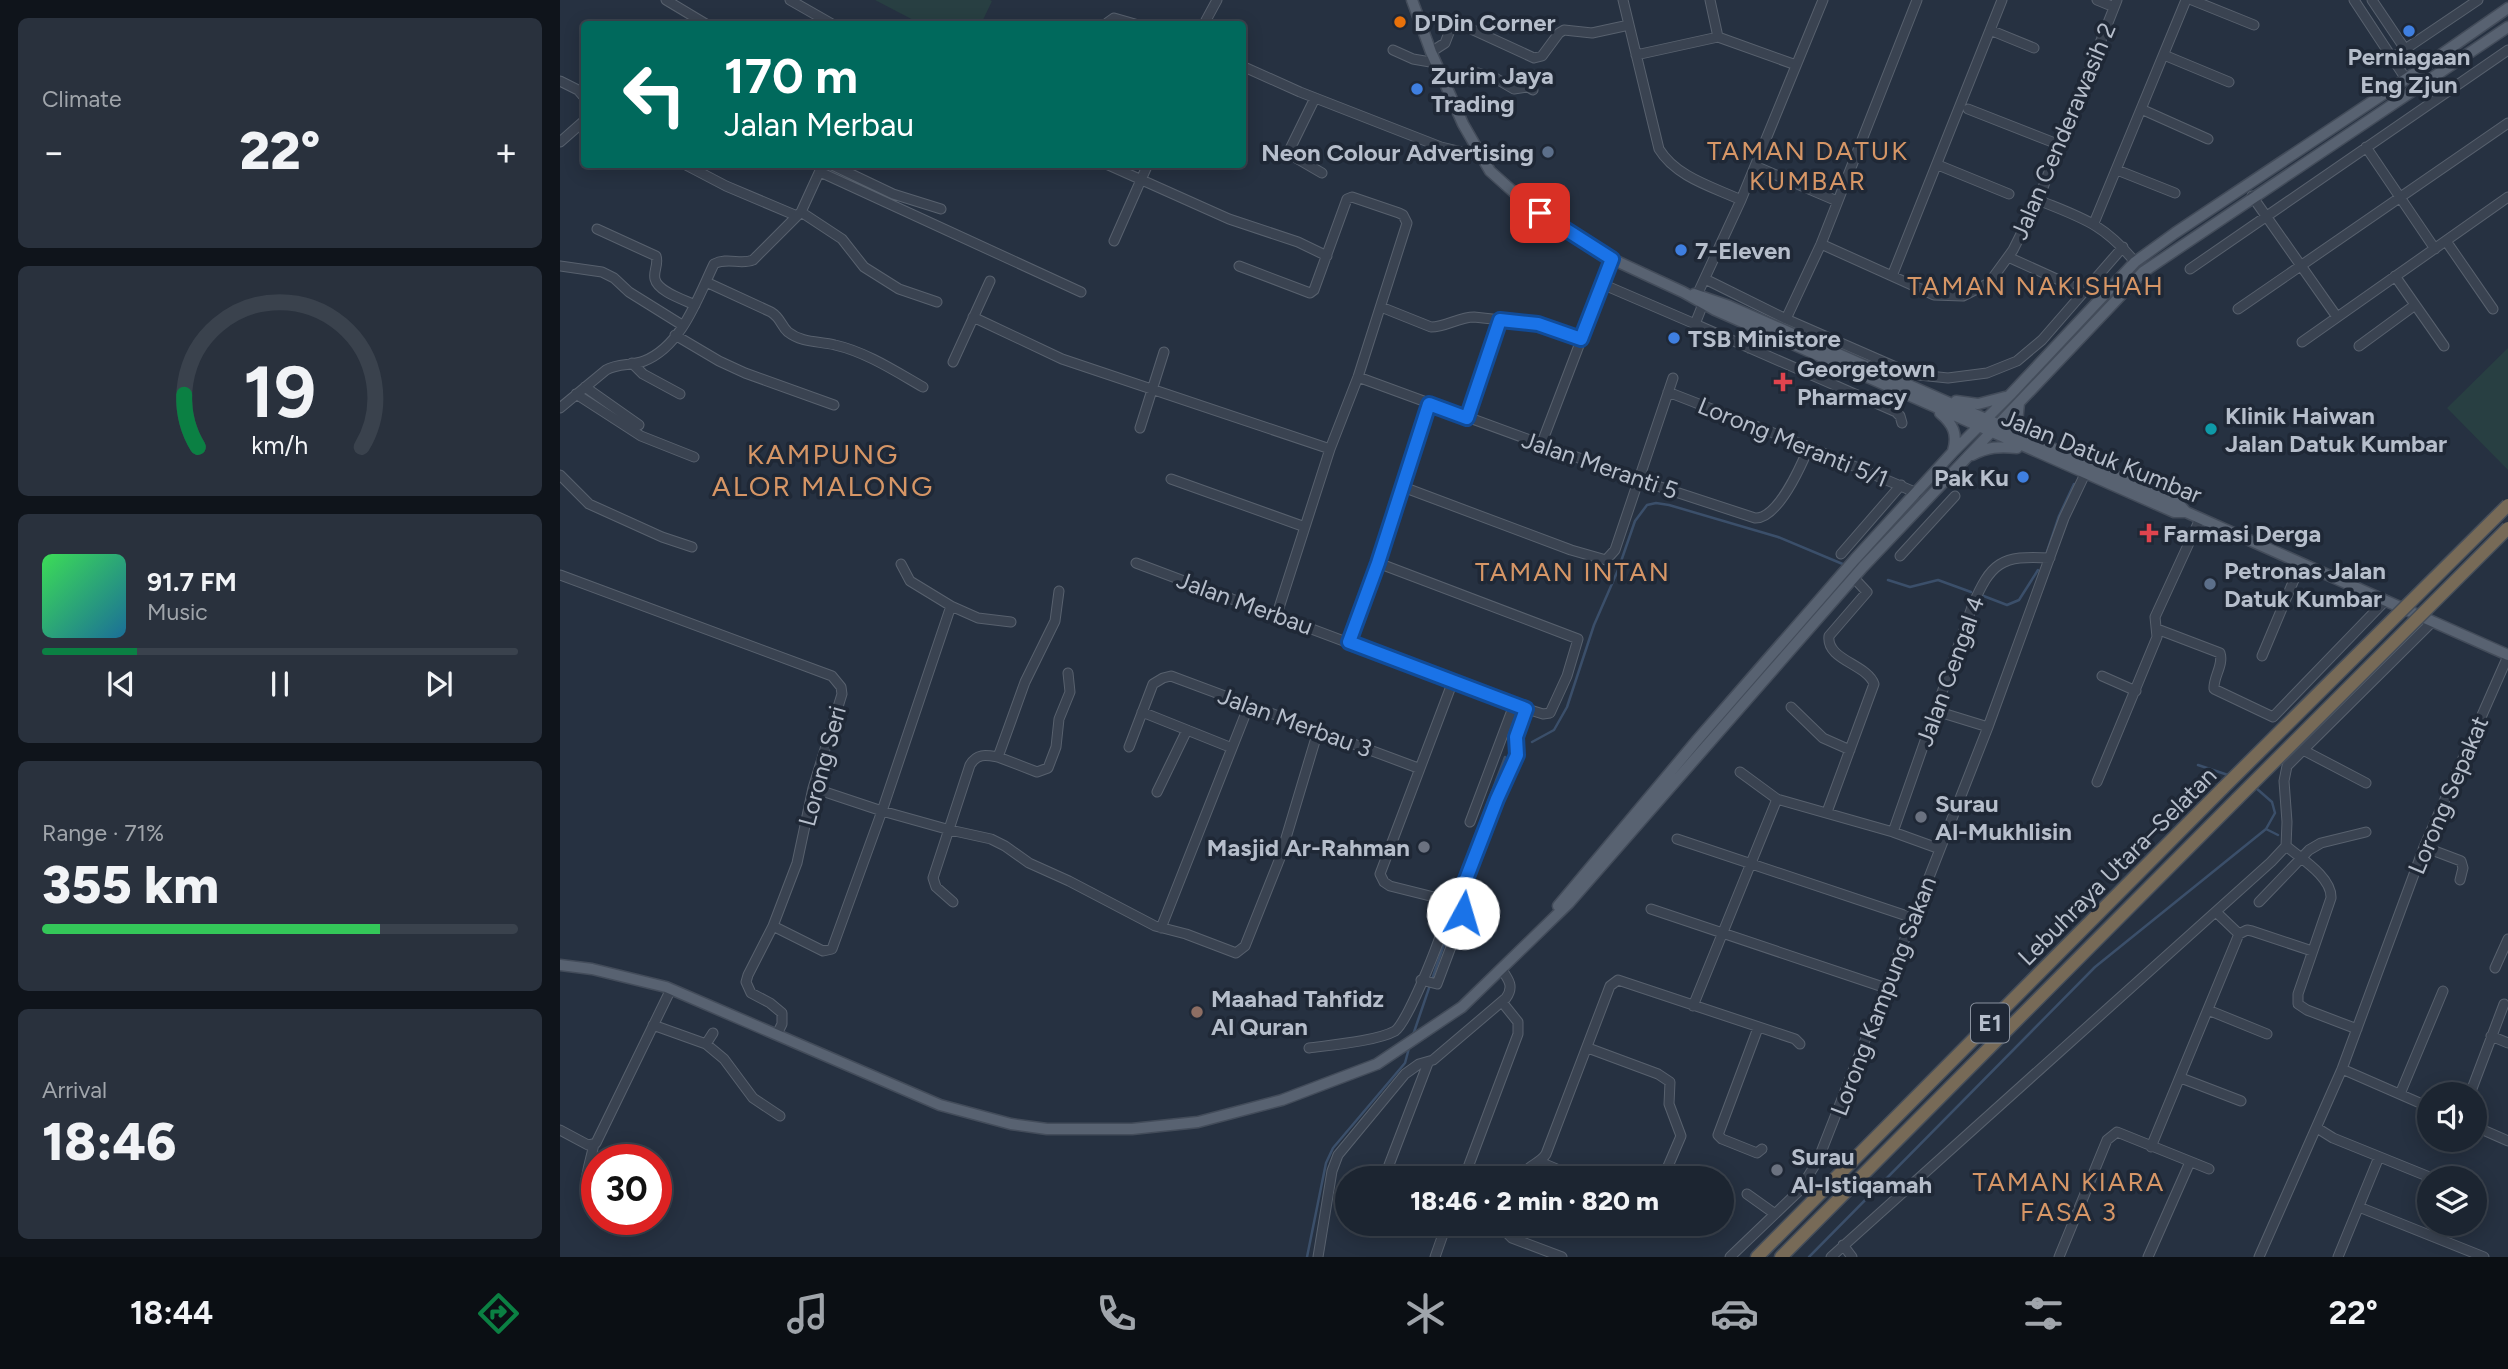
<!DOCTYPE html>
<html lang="en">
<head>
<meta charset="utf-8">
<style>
  body { margin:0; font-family:Figtree,sans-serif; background:#29313d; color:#f1f3f6; height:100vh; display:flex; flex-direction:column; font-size:26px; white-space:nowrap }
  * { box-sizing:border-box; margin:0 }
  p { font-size:23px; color:#a0a5ab }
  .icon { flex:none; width:38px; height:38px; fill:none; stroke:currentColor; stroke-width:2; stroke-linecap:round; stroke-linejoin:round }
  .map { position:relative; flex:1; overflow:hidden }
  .details { display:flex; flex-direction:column; gap:18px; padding:18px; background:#0f141b; width:560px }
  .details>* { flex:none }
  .banner { position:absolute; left:21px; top:21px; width:665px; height:147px; border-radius:7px; box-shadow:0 4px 18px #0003,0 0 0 2px #3a424d; background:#00695c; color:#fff; overflow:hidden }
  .controls { position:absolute; left:1857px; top:1082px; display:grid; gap:14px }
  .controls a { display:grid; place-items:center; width:70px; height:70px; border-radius:50%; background:#1c2531; box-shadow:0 4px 18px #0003,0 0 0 2px #3a424d; font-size:35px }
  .speed { position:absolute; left:21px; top:1144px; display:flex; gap:14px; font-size:35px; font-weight:700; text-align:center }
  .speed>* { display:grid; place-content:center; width:91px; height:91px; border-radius:50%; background:#1c2531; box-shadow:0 4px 18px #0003,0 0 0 2px #3a424d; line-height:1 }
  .speed .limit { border:10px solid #d22; background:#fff; color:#111 }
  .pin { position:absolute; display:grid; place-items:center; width:60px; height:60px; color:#fff; margin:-30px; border-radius:14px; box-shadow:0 4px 10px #0006 }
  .me { position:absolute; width:77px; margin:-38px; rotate:6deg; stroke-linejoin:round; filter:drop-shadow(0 0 5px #0008) }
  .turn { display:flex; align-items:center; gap:24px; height:147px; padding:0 28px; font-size:32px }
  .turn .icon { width:91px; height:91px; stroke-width:2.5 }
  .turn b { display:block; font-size:49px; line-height:60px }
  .big { font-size:52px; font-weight:800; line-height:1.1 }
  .details .card { flex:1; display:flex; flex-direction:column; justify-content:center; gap:10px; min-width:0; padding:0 24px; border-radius:10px; background:#29313d }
  .details .dial { align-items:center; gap:0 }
  .dial svg { height:182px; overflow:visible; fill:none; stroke:#3a424d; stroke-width:7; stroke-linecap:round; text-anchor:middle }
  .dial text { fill:#f1f3f6; stroke:none }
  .song { display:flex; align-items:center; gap:21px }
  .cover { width:84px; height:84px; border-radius:10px; background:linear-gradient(135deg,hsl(130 70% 55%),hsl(200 70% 35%)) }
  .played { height:7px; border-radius:4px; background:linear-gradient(90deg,#0b8043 20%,#3a424d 20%) }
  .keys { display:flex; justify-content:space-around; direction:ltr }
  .heat { display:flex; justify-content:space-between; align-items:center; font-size:38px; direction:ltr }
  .charge { height:10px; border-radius:5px; background:linear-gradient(90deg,#34c759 71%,#3a424d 0) }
  .trip { position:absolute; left:775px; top:1166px; width:399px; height:70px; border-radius:35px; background:#1c2531; box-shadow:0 4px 18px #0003,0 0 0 2px #3a424d; font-weight:800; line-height:70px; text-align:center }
  .tabs { display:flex; height:112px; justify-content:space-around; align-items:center; background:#0b0f14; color:#a0a5ab }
  .tabs .icon { width:49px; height:49px }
  .tabs .active { color:#0b8043 }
  .tabs b { font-size:32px; color:#f1f3f6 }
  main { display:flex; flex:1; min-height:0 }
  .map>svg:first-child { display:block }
  .green { fill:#283f42 }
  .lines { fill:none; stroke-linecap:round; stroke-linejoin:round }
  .stream { stroke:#3b4f6a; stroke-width:2.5 }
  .minor-casing { stroke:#58616e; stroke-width:11 }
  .major-casing { stroke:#434c5a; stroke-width:13 }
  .highway-casing { stroke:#454e5b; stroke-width:15 }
  .minor { stroke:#3a4351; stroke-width:9 }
  .major { stroke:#586271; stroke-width:10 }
  .highway { stroke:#776a57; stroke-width:12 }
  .highway-bridge-casing { stroke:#454e5b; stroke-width:15; stroke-linecap:butt }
  .highway-bridge { stroke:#776a57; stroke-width:12 }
  .route-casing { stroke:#114b97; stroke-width:18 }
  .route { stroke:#1a73e8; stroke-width:12 }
  .food-dot { fill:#e8710a; stroke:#1f2836; stroke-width:2.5 }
  .shop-dot { fill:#3f7fe0; stroke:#1f2836; stroke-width:2.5 }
  .service-dot { fill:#5c6f8a; stroke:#1f2836; stroke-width:2.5 }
  .health-dot { fill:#e0444e; stroke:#1f2836; stroke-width:2.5 }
  .culture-dot { fill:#0f9aa8; stroke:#1f2836; stroke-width:2.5 }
  .worship-dot { fill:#6b7280; stroke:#1f2836; stroke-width:2.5 }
  .education-dot { fill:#8d6e63; stroke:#1f2836; stroke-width:2.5 }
  .labels { text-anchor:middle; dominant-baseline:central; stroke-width:7; stroke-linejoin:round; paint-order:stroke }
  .shield { fill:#1f2836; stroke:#89919e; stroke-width:2 }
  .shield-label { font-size:23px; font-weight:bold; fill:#b6becb }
  .poi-label { font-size:24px; font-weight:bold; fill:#b6becb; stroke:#1f2836; text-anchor:start }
  .street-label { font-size:24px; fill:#b6becb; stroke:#1f2836 }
  .neighbourhood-label { font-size:26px; letter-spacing:2px; fill:#d69666; stroke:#1f2836 }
  .quarter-label { font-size:28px; letter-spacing:2px; fill:#d69666; stroke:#1f2836 }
</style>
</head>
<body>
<main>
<section class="details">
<div class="card"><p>Climate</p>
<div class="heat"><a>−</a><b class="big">22°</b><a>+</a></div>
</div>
<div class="card dial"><svg viewBox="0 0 100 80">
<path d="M14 69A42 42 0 1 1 86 69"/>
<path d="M14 69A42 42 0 0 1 8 46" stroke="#0b8043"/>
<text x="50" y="56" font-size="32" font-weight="700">19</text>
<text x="50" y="72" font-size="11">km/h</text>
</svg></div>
<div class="card">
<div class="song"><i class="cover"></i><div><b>91.7 FM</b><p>Music</p></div></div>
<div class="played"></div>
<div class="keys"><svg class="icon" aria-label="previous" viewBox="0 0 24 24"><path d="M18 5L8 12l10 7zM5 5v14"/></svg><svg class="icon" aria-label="pause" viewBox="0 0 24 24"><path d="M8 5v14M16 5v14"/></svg><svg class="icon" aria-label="next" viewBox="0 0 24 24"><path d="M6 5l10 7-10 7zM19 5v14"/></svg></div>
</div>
<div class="card"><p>Range · 71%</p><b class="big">355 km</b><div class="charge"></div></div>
<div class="card"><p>Arrival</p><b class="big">18:46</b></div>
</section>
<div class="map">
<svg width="1948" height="1257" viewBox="0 0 1948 1257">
  <rect width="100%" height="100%" fill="#263141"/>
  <path class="green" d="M315,0H430L432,1L421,24H361Z
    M1948,348V470L1887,408Z"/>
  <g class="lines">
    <path class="stream" d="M1487,552L1499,516L1514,484
      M1328,580L1350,587L1378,580L1411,592
      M1421,595L1447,605L1459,600L1478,570
      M972,742L994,730L1007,707L1034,625L1058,570L1075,521L1087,505L1096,503L1109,505L1218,537L1285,565
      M1638,765L1671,776
      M1706,829L1718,835
      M853,1035L894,915L892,897L945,757
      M747,1257L766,1163L773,1148L845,1063L849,1048
      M1249,1257L1535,967L1706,829L1715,813L1712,802L1696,788"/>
    <defs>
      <path id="minor" d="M106,0L146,24
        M230,0L272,24
        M1063,0L1099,149C1116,177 1153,187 1181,200
        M1150,0L1158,37
        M1537,0L1554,7
        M1632,0L1694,25
        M1794,0L1846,79
        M1812,0L1845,49
        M547,23L554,18L575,24
        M644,24L657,0
        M1430,30L1474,48
        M833,50L853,59L876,63
        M871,52L885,43L892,25L898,23L974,58L982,56L999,33L1004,30L1032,33L1069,25
        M1076,55L1158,37L1236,65
        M1604,55L1669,82
        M1832,58L1918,0
        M682,66L740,92L881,147L919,156
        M0,81L18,90L24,97
        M885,82L918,73L935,78L954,89L968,87L973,90
        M755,98L730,149L731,155L762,173
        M1408,109L1500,145
        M1581,109L1648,139
        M0,142L24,121
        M1806,147L1875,249
        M124,164L166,186L237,216
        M270,164L333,194L381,209
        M546,164L669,219L738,242L767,256
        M1378,165L1449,194
        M1195,166L1277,201
        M1557,170L1615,193
        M260,172L521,292
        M1692,196L1777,317
        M1478,200C1522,218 1543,223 1575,262
        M241,212L282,239L304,267L339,289L377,302
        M1534,223L1626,0
        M37,229L96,256C99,264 93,271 95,279C98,292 125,300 135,305
        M554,241L588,164
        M1886,241L1933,309
        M1261,244L1374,295L1403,296L1429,283L1453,250L1478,200L1557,0
        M1448,257L1510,285
        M0,266L42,272L54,278L69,292L122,325
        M679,266L750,293L754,290L787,199L792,197L839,213L843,215L847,223L798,377L770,449L717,614
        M1630,269L1948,50
        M1332,276L1442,0
        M1835,276L1884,346
        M1145,279L1226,319L1336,367L1359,375L1388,378L1427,373L1457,361L1482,340L1563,247
        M146,282L211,312C221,318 221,326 228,332C242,343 259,341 275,345C306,352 335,371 363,387
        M1042,284L1135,324L1143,304
        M1137,295L1181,200L1263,0
        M821,307L871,327C886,327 899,317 914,317L978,324L1021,339
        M1678,309L1948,123
        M413,317L502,359L770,449
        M1226,319L1261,244L1357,0
        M1135,324L1336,412L1340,416L1342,423
        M115,335L159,361L185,373L274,405
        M1742,342L1948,197
        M1799,346L1855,305
        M1189,348L1198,328
        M393,362L430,281
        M72,363L83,374L120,394
        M798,377L1079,480L1195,518C1218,519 1241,466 1249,447
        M25,387L79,425
        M1108,392L1249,447L1357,493
        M16,394L81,436L134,457
        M0,408L46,370C58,363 71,366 84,361C122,346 138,297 154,264C167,257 181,265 193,260L241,212L263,164
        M907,418L940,319
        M580,428L604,352
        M981,445L1052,259
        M0,475L29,504L102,537L132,547
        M611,479L745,527
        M843,487L1011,550L1046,560L1055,550L1113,378
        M1281,554L1341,485
        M1340,556L1395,496
        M576,563L954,705L983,714L990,713L1007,676L1018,639L818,563
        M0,575L272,676L281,687L282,694L253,788L237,863L213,926L188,975L186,982L191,993L210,1003L222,1013V1024L217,1034
        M391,606L418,618L451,622
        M1597,629L1660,653C1664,665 1653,677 1654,689L1713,717L1826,600
        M789,642L818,563L869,404
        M1702,656L1741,563
        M1542,676L1576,691
        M1231,707L1263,738L1290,750
        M1376,711L1428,727
        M582,712L672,748
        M569,747L593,684L603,678L611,676L858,768
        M1743,750L1806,783
        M438,757L477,772L488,768L496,747L499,719L510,692L508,673
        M1180,772L1217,799L1333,832L1380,849
        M1537,782L1597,637L1595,617L1640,519
        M253,788L322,811L390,830L431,839L445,846L469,863L509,881L595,926L626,934L676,953L685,946L720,858L758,731
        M597,792L627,730
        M1267,812L1314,684C1307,664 1266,660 1269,636L1307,592L1294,578
        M910,822L954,705
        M1333,832L1412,607C1431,562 1441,555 1490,558
        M1117,839L1353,918
        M1726,846C1740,858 1772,877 1771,898L1738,994V1004L1747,1010L1797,1029
        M1864,847L1901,861L1903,868L1900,880
        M393,902L376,887L373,878L410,765C417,753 426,755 438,757L465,682L495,621L499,591
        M1699,902L1749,850L1761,843L1806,832
        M1091,909L1326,988
        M1656,912L1679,934
        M213,926L263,951L272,949L322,811L391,606L350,581L341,564
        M601,928L689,705
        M1935,968L1948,939
        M861,980L877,984L901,920L903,887L957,755L956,737L966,709
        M1133,1006L1217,799
        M1648,1010L1707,1034
        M93,1025L146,1044L153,1033
        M1198,1028L1158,1135L1162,1139L1197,1153L1202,1149
        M1931,1036L1948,1043
        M146,1044L164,1059L193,1098L220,1116
        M749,1048C771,1045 817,1041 835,1031C848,1022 888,924 888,907L882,899L830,886L824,882L820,874L893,681
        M1028,1048L1098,1074L1110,1082L1109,1104L1121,1136L1103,1178
        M1782,1069L1869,1107
        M1621,1078L1681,1101
        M1840,1094L1883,991
        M1910,1094L1944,1004
        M1914,1126L1948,1141
        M1757,1128L1773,1138L1867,1176
        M0,1130L28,1145L36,1143L111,989
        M34,1144C30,1165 15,1200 37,1213
        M1591,1147L1679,934L1687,930L1692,931L1752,951
        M980,1162L1018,1178
        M824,1178L868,1063
        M904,1178L958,1034V1022L942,1002
        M962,1178C967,1164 979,1165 986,1154L1050,986L1058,980L1235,1039L1240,1044
        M1187,1194L1215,1214
        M1799,1207L1924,1257
        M49,1220L60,1226
        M946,1223L945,1231L952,1238L1002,1257
        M1283,1245L1292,1257
        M758,1257L772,1171L778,1155L845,1074L859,1064L873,1060L946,998C954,987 949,980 942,970
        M875,1257L887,1223
        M1170,1257L1239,1191L1258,1160L1428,727L1504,518L1525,474
        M1271,1257L1711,862L1726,846L1727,822L1724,781L1727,766L1873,621
        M1499,1257L1547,1140L1557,1132L1649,1169
        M1588,1257L1630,1162
        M1699,1257L1782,1069L1864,847L1948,656
        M1778,1257L1819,1157"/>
      <path id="major" d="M852,0L871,52L903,124L930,171L967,204L1021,241L1052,259L1123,292L1155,310L1614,512H1626L1635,516L1948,655
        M1134,294L1169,306L1619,504L1626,512
        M1396,401L1418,404L1445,397
        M1459,403L1457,422L1465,436
        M1380,413C1393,424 1398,434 1393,451
        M1412,455C1427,447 1440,446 1457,448
        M998,906L1138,739L1295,559L1392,453L1450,395L1575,262L1615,233L1846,79L1948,8
        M0,965L32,969L106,987L380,1105L451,1124L487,1129H572L638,1122L722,1100L817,1064L902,1007L1009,903L1303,567L1583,272L1948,27"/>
      <path id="highway" d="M1197,1257L1663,788
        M1221,1257L1677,799"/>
    </defs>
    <use href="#minor" class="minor-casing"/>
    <use href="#major" class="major-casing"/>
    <use href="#highway" class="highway-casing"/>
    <use href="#minor" class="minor"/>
    <use href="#major" class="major"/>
    <use href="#highway" class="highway"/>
    <defs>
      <path id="highway-bridge" d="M1663,788L1948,505
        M1677,799L1948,528"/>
    </defs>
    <use href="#highway-bridge" class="highway-bridge-casing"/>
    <use href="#highway-bridge" class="highway-bridge"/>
  </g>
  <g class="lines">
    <defs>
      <path id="route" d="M903,913V887L937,799L957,755L956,737L966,709L789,642L818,563L869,404L907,418L940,320L978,324L1021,339L1052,259L980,213"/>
    </defs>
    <use href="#route" class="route-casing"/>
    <use href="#route" class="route"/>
  </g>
  <circle class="food-dot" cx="840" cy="22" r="7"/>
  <g class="shop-dot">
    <circle cx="1849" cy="31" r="7"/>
    <circle cx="857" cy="89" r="7"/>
    <circle cx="1121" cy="250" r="7"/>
    <circle cx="1114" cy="338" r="7"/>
    <circle cx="1463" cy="477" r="7"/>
  </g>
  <g class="service-dot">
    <circle cx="988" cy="152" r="7"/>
    <circle cx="1650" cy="584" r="7"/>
  </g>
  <g class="health-dot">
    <path d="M1219.5 371.5h7v7h7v7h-7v7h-7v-7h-7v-7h7z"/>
    <path d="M1585.5 522.5h7v7h7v7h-7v7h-7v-7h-7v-7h7z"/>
  </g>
  <circle class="culture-dot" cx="1651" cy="429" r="7"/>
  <g class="worship-dot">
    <circle cx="1361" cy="817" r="7"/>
    <circle cx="864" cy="847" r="7"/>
    <circle cx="1217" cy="1170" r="7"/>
  </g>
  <circle class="education-dot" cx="637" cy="1012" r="7"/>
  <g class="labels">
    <rect class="shield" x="1411" y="1003.5" width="38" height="39" rx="5"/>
    <g class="shield-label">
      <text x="1430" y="1023">E1</text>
    </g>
    <g class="poi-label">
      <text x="854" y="22">D'Din Corner</text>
      <text x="1849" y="56" text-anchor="middle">Perniagaan<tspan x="1849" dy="28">Eng Zjun</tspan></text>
      <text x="871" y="75">Zurim Jaya<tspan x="871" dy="28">Trading</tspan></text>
      <text x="974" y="152" text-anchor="end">Neon Colour Advertising</text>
      <text x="1135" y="250">7-Eleven</text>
      <text x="1128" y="338">TSB Ministore</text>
      <text x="1237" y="368">Georgetown<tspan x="1237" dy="28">Pharmacy</tspan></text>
      <text x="1665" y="415">Klinik Haiwan<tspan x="1665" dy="28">Jalan Datuk Kumbar</tspan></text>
      <text x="1449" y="477" text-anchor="end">Pak Ku</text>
      <text x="1603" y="533">Farmasi Derga</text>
      <text x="1664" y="570">Petronas Jalan<tspan x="1664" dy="28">Datuk Kumbar</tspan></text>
      <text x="1375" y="803">Surau<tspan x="1375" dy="28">Al-Mukhlisin</tspan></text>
      <text x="850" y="847" text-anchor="end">Masjid Ar-Rahman</text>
      <text x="651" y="998">Maahad Tahfidz<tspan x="651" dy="28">Al Quran</tspan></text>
      <text x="1231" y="1156">Surau<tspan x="1231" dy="28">Al-Istiqamah</tspan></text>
    </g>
    <g class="street-label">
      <text transform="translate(1503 131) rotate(-67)">Jalan Cenderawasih 2</text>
      <text transform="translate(1233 442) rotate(22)">Lorong Meranti 5/1</text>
      <text transform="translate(1542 456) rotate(22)">Jalan Datuk Kumbar</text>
      <text transform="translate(1040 465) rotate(19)">Jalan Meranti 5</text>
      <text transform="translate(685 603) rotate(20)">Jalan Merbau</text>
      <text transform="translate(1390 671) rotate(-70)">Jalan Cengal 4</text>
      <text transform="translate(735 722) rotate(20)">Jalan Merbau 3</text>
      <text transform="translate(262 766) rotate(-75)">Lorong Seri</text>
      <text transform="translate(1888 795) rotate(-67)">Lorong Sepakat</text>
      <text transform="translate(1557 866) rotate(-45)">Lebuhraya Utara–Selatan</text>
      <text transform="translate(1323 996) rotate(-69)">Lorong Kampung Sakan</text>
    </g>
    <g class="neighbourhood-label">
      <text x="1248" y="151">TAMAN DATUK<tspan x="1248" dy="30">KUMBAR</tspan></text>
      <text x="1476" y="286">TAMAN NAKISHAH</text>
      <text x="1013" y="572">TAMAN INTAN</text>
      <text x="1509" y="1182">TAMAN KIARA<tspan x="1509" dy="30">FASA 3</tspan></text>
    </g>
    <g class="quarter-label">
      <text x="263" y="454">KAMPUNG<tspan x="263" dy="32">ALOR MALONG</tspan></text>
    </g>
  </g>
</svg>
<div class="controls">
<a><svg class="icon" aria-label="sound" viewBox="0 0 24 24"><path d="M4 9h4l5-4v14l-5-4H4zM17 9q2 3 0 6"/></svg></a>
<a><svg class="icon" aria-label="layers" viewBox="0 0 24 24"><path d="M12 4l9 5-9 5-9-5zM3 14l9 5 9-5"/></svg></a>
</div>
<div class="speed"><div class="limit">30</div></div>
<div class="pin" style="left:980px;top:213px;background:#d93025"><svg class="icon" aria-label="arrive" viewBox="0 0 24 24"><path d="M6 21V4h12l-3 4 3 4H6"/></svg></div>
<svg class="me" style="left:903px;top:913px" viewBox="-20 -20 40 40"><circle r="19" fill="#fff"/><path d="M0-13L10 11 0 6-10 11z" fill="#1a73e8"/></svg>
<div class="trip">18:46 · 2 min · 820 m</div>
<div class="banner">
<div class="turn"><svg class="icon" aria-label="left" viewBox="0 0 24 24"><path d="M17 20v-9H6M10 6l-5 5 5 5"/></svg><div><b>170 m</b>Jalan Merbau</div></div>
</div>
</div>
</main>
<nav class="tabs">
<b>18:44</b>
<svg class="icon active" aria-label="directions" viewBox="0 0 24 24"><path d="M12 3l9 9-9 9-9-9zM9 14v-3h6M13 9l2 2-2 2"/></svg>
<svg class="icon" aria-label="music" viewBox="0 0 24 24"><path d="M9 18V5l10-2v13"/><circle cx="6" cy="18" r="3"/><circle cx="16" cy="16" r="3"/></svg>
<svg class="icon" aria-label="phone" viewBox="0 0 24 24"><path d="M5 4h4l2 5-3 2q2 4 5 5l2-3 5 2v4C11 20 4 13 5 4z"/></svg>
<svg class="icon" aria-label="climate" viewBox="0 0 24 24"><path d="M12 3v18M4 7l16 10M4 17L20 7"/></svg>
<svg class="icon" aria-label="car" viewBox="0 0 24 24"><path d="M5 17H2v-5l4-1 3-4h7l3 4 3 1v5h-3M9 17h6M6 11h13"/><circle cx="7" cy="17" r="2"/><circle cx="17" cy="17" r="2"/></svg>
<svg class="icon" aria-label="filters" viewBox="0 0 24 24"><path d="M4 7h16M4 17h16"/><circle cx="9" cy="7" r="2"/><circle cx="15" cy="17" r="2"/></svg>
<b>22°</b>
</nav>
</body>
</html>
